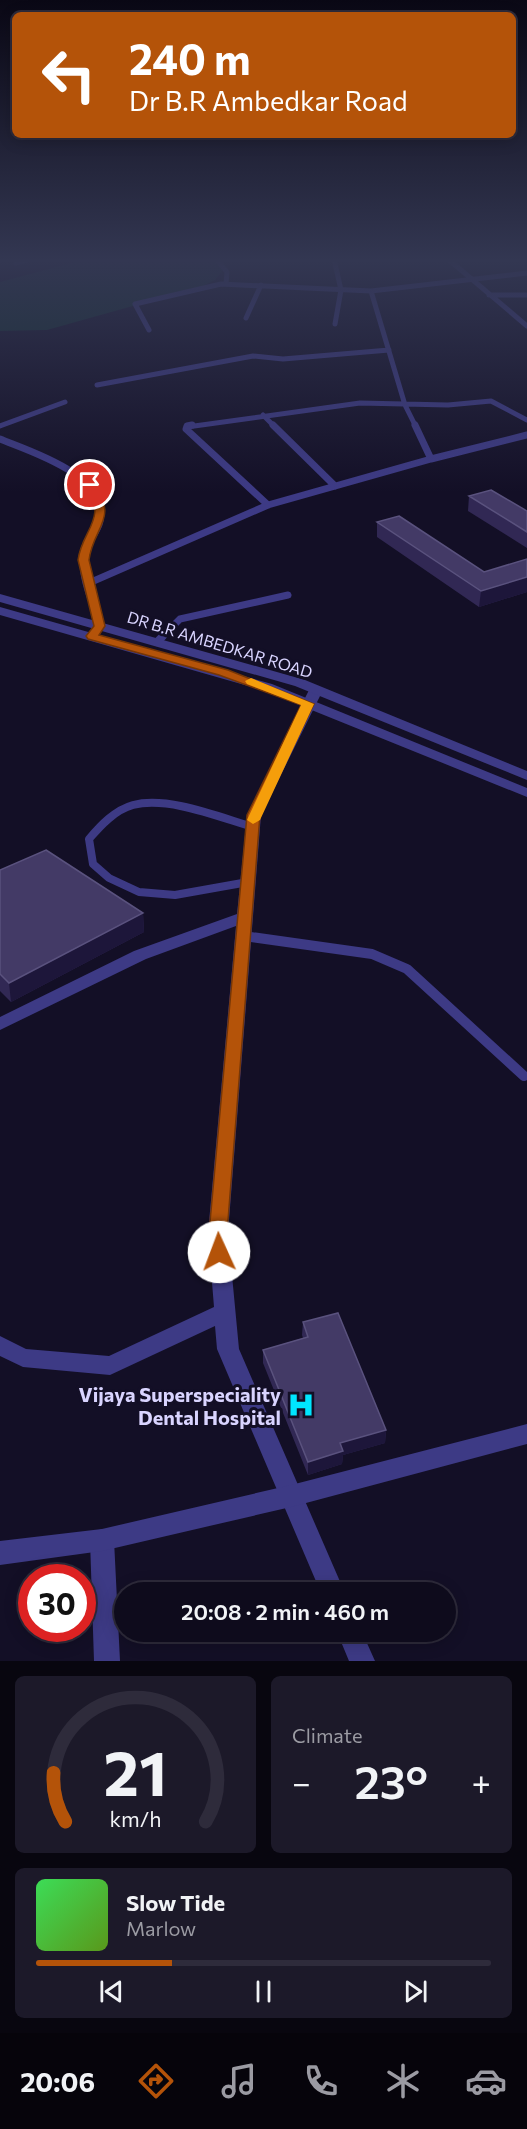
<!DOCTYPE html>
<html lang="en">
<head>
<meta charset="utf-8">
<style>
  body { margin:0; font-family:Commissioner,sans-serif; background:#1c1929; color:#f1f3f6; height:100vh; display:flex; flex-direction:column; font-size:22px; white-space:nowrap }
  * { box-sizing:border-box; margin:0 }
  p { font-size:20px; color:#9b9ba3 }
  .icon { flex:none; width:33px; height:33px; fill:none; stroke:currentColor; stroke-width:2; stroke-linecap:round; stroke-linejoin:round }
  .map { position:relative; height:1661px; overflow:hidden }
  .panel { display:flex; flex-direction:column; gap:15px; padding:15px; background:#08060f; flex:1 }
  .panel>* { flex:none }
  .banner { position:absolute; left:12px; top:12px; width:504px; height:126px; border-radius:9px; box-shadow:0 3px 15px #0003,0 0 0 2px #2e2b3b; background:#b45309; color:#fff; overflow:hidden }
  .speed { position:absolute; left:18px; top:1564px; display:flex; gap:12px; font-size:30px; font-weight:700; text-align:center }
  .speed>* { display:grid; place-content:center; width:78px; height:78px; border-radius:50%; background:#0e0b1c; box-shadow:0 3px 15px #0003,0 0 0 2px #2e2b3b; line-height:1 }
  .speed .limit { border:9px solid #d22; background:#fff; color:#111 }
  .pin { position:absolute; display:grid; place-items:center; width:51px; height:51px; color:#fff; margin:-26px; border:3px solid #fff; border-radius:50%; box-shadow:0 2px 6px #0007 }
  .me { position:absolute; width:66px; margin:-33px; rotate:358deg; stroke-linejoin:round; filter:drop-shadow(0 0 4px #0008) }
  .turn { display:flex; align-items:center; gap:21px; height:126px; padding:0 18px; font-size:27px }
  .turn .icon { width:78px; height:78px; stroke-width:2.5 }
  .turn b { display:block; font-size:42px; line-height:51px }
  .big { font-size:45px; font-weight:600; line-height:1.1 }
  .panel .widget { flex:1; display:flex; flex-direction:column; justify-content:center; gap:9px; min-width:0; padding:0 21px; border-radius:9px; background:#1c1929 }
  .panel .dial { align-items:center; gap:0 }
  .dial svg { height:156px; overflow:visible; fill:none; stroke:#2e2b3b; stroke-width:7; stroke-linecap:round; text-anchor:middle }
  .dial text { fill:#f1f3f6; stroke:none }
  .song { display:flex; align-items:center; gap:18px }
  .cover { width:72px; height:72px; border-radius:9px; background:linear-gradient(135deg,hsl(130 70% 55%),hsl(90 70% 35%)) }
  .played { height:6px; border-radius:3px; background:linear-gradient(90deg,#b45309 30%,#2e2b3b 30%) }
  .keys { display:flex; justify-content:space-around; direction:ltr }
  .heat { display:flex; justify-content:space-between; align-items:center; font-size:33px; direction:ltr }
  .panel .tiles { flex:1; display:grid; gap:15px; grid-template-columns:1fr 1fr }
  .widget:last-child { grid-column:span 2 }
  .trip { position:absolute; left:114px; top:1582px; width:342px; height:60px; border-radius:30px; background:#0e0b1c; box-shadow:0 3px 15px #0003,0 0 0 2px #2e2b3b; font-weight:600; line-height:60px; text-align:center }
  .dock { display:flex; height:96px; justify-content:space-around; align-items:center; background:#06040b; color:#9b9ba3 }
  .dock .icon { width:42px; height:42px }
  .dock .selected { color:#b45309 }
  .dock b { font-size:27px; color:#f1f3f6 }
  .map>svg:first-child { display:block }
  .green { fill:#12302f }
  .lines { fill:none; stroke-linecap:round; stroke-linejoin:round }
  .service-far3 { stroke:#3d3a85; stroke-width:5 }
  .service-far2 { stroke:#3d3a85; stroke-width:7 }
  .service-far1 { stroke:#3d3a85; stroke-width:8 }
  .service { stroke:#3d3a85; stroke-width:10 }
  .minor { fill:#3d3a85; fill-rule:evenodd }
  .tertiary { fill:#3d3a85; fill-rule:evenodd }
  .wall { fill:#312854 }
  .shaded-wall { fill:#1d163a }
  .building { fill:#433a66; stroke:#5a527e; stroke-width:1.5 }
  .route { fill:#b45309; stroke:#753606; stroke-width:1.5 }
  .slow { fill:#f59e0b }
  .labels { text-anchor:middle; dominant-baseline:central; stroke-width:6; stroke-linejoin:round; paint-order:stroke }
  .street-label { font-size:16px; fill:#d9d4ff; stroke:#130f26 }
  .near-poi-label { font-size:20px; font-weight:bold; fill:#d9d4ff; stroke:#130f26; text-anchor:end }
</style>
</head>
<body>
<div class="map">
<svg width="527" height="1661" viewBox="0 0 527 1661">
  <rect width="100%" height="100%" fill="#130f26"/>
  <path class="green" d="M86,259H211L223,270L215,280L201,287L47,330L0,331V282Z"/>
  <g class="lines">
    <path class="service-far3" d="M216,259L227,272L226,284
      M334,259L341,290L335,324
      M448,259L527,326
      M16,263L31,259
      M489,295H527
      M246,318L261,285
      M149,330L135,304L221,284L371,291
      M97,385L253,356L283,359L389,350
      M263,415L275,427
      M0,426L65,402
      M187,427L360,403L448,405L491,401L527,420
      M416,427L405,405L371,291L527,273"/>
    <path class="service-far2" d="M192,425L187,426L186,429L268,505
      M273,425L335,486
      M0,439C32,452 108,475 100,521C97,535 84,544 83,559C82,581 94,605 100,626L92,636
      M431,459L527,435
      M89,583L268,505L431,459L415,425
      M162,637L180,619L288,595"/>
    <path class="service-far1" d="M157,642L163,636
      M248,882L175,895L139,892L109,878L93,864L89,839C101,825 115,810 133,805C168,796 219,817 253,827"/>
    <path class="service" d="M244,936L372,954L407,969L524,1076"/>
    <path class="minor" d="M316,686L323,690L261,815L228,1233L239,1349L345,1593H321L217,1349L215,1326L110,1375L23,1367L0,1356V1336L26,1349L109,1356L214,1307L208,1233L236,926L146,959L0,1030V1017L134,951L237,914L247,815L309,690Z
      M102,1529L110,1532L114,1540L120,1661H94L90,1540L94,1532Z
      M337,1632H362L375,1661H349Z"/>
    <path class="tertiary" d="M0,259H10L0,263Z
      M0,594L305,680L527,771V780L295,686L0,602Z
      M0,607L272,684L527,788V797L262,690L0,615Z
      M527,1424V1444L291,1507L102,1551L0,1565V1541L102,1529L291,1485Z"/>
  </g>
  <path class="wall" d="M469,496L527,511V548L468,511Z
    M377,522L484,572L527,559V592L479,607L377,537Z
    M0,870L143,913L144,932L11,1002L0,991Z
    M303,1322L386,1430L385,1443L343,1455L342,1464L308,1475L263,1363V1350L303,1338L302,1335Z"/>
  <path class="shaded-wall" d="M527,577V592L479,607L481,591Z
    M143,913L144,932L11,1002L9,983Z
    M386,1430L385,1443L343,1455L342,1464L308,1475V1462L340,1443Z"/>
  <path class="building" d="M491,490L527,511V532L469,496Z
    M399,516L484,572L527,559V577L481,591L377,522Z
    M46,850L143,913L9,983L0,974V870Z
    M338,1313L386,1430L340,1443L343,1451L308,1462L263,1350L308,1337L303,1322Z"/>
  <linearGradient id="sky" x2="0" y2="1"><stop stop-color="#0a0815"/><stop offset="0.53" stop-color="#333752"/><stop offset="1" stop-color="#333752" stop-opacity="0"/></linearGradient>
  <rect width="527" height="492" fill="url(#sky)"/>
  <path class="route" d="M86,483H93C120,518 93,527 89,560L105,626L99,635L228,670L314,704L260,815L227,1233L229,1252L226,1258L219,1260L213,1258L209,1233L247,815L301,705L219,675L88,639L86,636L94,626L78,560C82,529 109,519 85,485Z"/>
  <path class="slow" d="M251,678L314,704L260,820L253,824L247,820L301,705L247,684L245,681Z"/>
  <defs>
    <symbol id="hospital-bare" viewBox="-9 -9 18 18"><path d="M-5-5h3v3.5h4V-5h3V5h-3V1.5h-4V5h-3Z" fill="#00e5ff" stroke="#130f26" stroke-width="2.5" paint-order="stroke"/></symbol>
  </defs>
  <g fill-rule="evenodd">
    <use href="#hospital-bare" x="282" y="1386" width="38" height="38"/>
  </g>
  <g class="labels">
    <g class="street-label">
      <text transform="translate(220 644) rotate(17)">DR B.R AMBEDKAR ROAD</text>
    </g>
    <g class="near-poi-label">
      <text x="281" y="1394">Vijaya Superspeciality<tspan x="281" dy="23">Dental Hospital</tspan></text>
    </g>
  </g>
</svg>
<div class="speed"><div class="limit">30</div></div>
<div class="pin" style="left:90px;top:485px;background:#d93025"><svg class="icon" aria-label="arrive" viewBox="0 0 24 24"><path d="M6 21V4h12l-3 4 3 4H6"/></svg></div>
<svg class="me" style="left:219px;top:1252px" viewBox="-20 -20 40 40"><circle r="19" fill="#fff"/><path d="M0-13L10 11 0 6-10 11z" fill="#b45309"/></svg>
<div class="trip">20:08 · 2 min · 460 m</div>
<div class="banner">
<div class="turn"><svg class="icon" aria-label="left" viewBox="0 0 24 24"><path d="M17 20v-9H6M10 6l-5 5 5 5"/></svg><div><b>240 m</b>Dr B.R Ambedkar Road</div></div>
</div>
</div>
<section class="panel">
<div class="tiles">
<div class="widget dial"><svg viewBox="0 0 100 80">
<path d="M14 69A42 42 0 1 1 86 69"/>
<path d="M14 69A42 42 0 0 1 8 44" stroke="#b45309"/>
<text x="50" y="56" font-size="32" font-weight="700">21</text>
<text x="50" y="72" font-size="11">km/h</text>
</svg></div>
<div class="widget"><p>Climate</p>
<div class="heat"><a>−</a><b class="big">23°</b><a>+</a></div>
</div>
<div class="widget">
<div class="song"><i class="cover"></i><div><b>Slow Tide</b><p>Marlow</p></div></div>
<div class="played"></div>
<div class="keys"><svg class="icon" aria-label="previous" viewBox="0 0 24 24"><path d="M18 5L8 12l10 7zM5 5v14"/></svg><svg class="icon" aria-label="pause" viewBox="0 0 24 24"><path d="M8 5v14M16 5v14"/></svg><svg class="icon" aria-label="next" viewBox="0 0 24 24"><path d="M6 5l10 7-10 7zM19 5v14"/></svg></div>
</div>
</div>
</section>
<nav class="dock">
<b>20:06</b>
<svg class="icon selected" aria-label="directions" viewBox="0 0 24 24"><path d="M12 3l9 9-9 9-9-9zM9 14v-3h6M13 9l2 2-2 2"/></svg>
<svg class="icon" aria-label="music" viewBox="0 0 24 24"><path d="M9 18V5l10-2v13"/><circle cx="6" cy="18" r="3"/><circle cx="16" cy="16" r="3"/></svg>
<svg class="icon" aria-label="phone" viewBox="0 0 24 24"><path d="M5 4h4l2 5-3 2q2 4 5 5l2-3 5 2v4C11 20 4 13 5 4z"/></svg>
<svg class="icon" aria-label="climate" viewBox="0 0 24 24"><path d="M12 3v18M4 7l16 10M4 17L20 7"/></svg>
<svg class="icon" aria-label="car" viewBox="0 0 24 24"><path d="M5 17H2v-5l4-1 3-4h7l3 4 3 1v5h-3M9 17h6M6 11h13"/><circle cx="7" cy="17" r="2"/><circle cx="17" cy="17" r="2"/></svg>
</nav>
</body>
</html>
